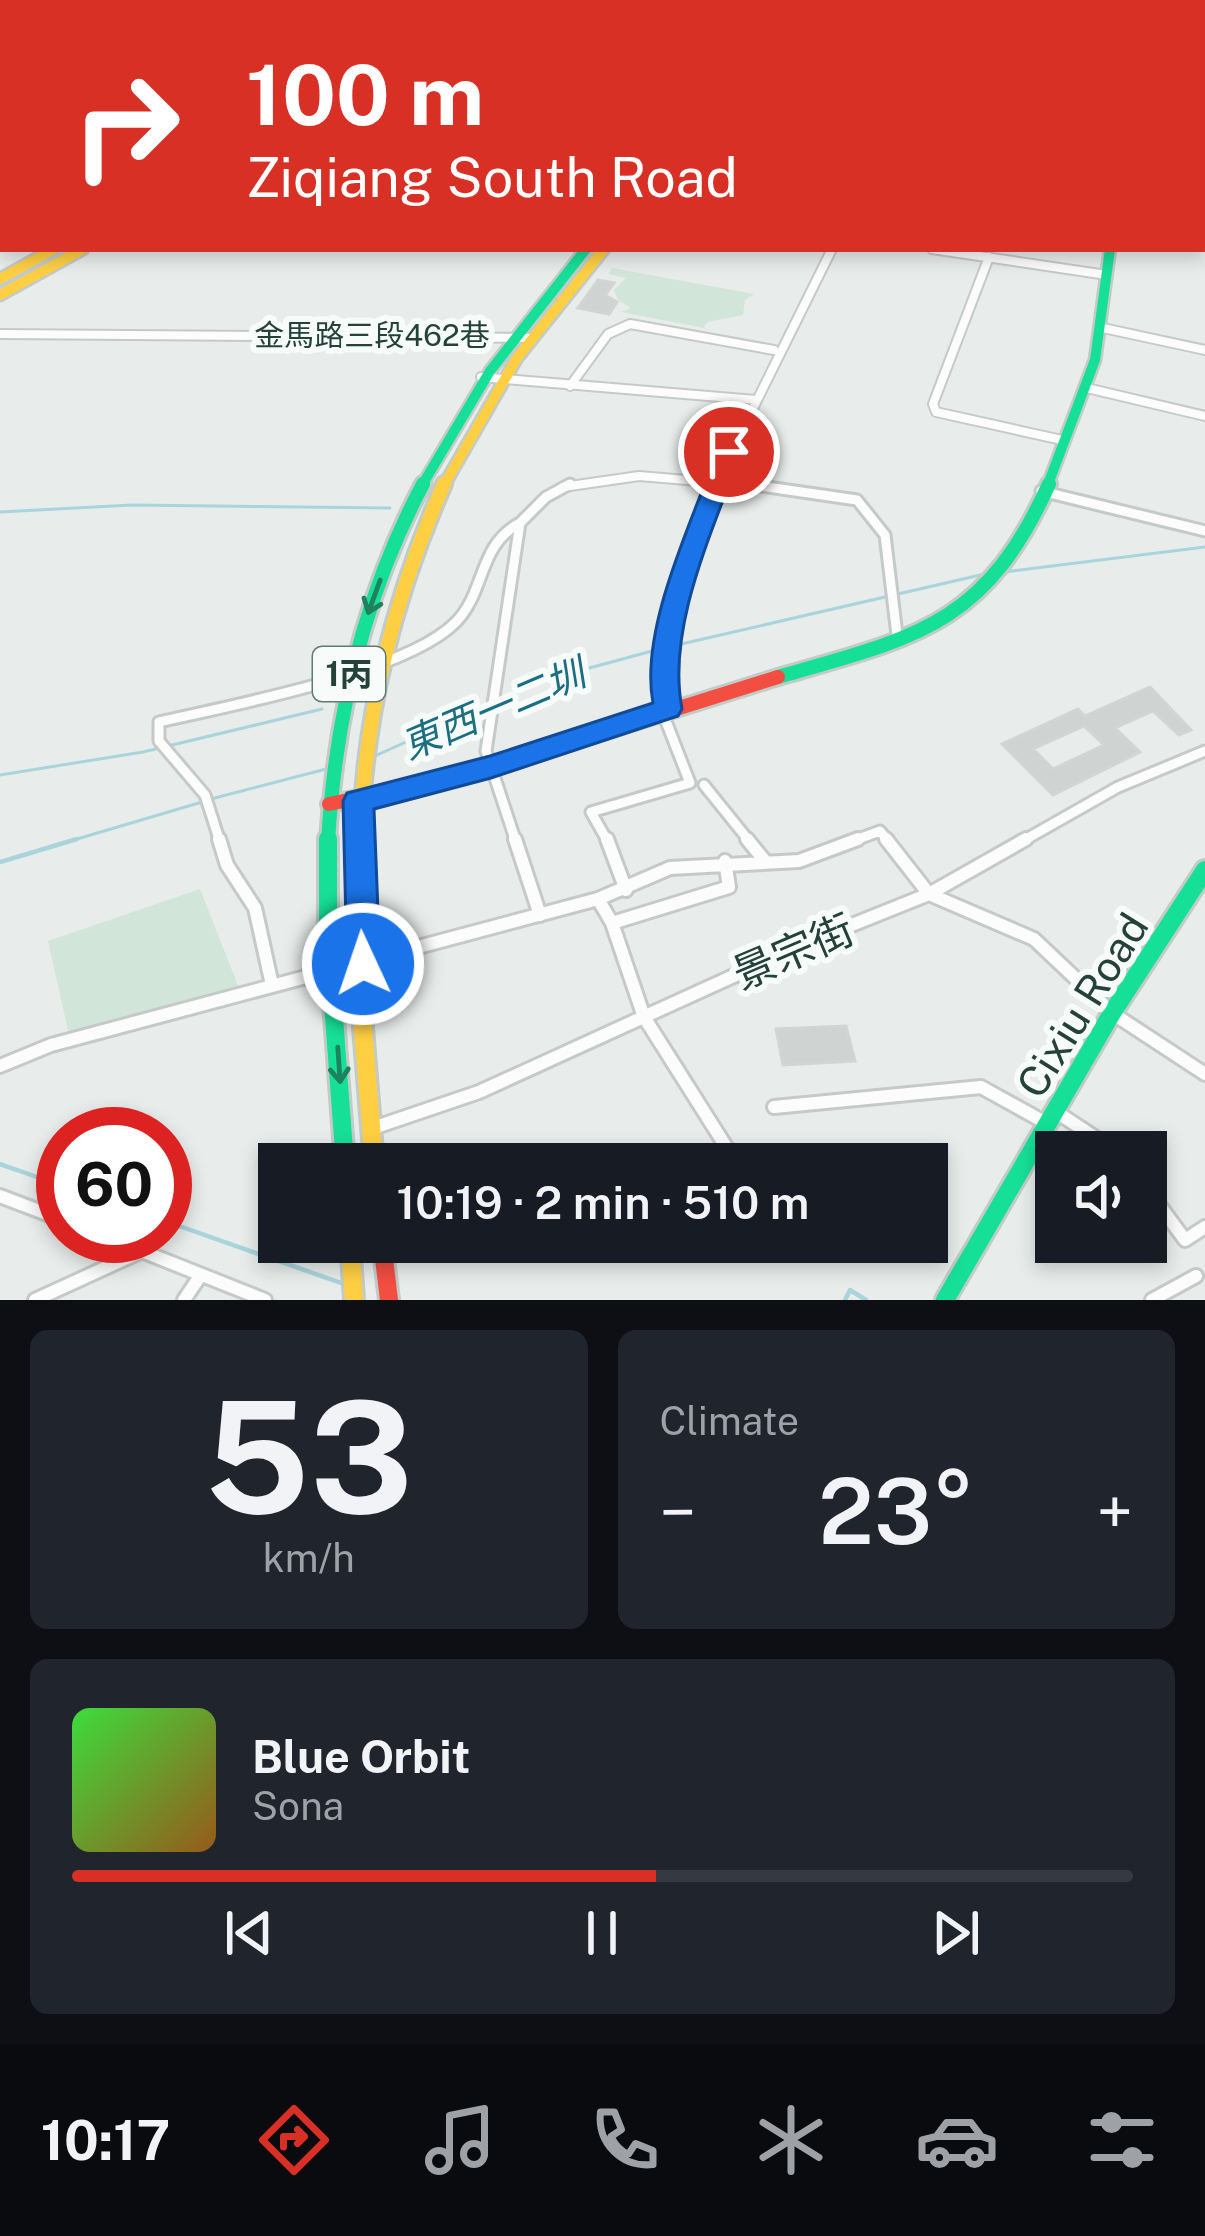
<!DOCTYPE html>
<html lang="en">
<head>
<meta charset="utf-8">
<style>
  body { margin:0; font-family:"Public Sans","Noto Sans TC",sans-serif; background:#20242c; color:#f1f3f6; height:100vh; display:flex; flex-direction:column; font-size:45px; white-space:nowrap }
  * { box-sizing:border-box; margin:0 }
  p { font-size:39px; color:#9ea1a6 }
  .icon { flex:none; width:66px; height:66px; fill:none; stroke:currentColor; stroke-width:2; stroke-linecap:round; stroke-linejoin:round }
  .map { position:relative; height:1300px; overflow:hidden }
  .panel { display:flex; flex-direction:column; gap:30px; padding:30px; background:#0d0f14; flex:1 }
  .panel>* { flex:none }
  .hud { position:absolute; left:0px; top:0px; width:1206px; height:252px; box-shadow:0 6px 18px #0003; background:#d93025; color:#fff; overflow:hidden }
  .tools { position:absolute; left:1035px; top:1131px; display:grid; gap:24px }
  .tools a { display:grid; place-items:center; width:132px; height:132px; border-radius:0px; background:#171b24; box-shadow:0 6px 18px #0003; font-size:60px }
  .speed { position:absolute; left:36px; top:1107px; display:flex; gap:24px; font-size:60px; font-weight:700; text-align:center }
  .speed>* { display:grid; place-content:center; width:156px; height:156px; border-radius:50%; background:#171b24; box-shadow:0 6px 18px #0003; line-height:1 }
  .speed .limit { border:18px solid #d22; background:#fff; color:#111 }
  .pin { position:absolute; display:grid; place-items:center; width:102px; height:102px; color:#fff; margin:-51px; border:6px solid #fff; border-radius:50%; box-shadow:0 3px 12px #0007 }
  .me { position:absolute; width:132px; margin:-66px; rotate:357deg; stroke-linejoin:round; filter:drop-shadow(0 0 9px #0008) }
  .turn { display:flex; align-items:center; gap:42px; height:252px; padding:0 48px; font-size:54px }
  .turn .icon { width:156px; height:156px; stroke-width:2.5 }
  .turn b { display:block; font-size:84px; line-height:102px }
  .big { font-size:90px; font-weight:600; line-height:1.1 }
  .panel .card { flex:1; display:flex; flex-direction:column; justify-content:center; gap:18px; min-width:0; padding:0 42px; border-radius:18px; background:#20242c }
  .panel .dial { align-items:center; gap:0 }
  .dial b { font-size:156px; line-height:1 }
  .song { display:flex; align-items:center; gap:36px }
  .cover { width:144px; height:144px; border-radius:18px; background:linear-gradient(135deg,hsl(120 70% 55%),hsl(30 70% 35%)) }
  .played { height:12px; border-radius:6px; background:linear-gradient(90deg,#d93025 55%,#363941 55%) }
  .keys { display:flex; justify-content:space-around; direction:ltr }
  .heat { display:flex; justify-content:space-between; align-items:center; font-size:66px; direction:ltr }
  .panel .tiles { flex:1; display:grid; gap:30px; grid-template-columns:1fr 1fr }
  .card:last-child { grid-column:span 2 }
  .trip { position:absolute; left:258px; top:1143px; width:690px; height:120px; border-radius:0px; background:#171b24; box-shadow:0 6px 18px #0003; font-weight:600; line-height:120px; text-align:center }
  .menu { display:flex; height:192px; justify-content:space-around; align-items:center; background:#090b0e; color:#9ea1a6 }
  .menu .icon { width:84px; height:84px }
  .menu .current { color:#d93025 }
  .menu b { font-size:54px; color:#f1f3f6 }
  .map>svg:first-child { display:block }
  .green { fill:#d1e6d8 }
  .lines { fill:none; stroke-linecap:round; stroke-linejoin:round }
  .stream-far1 { stroke:#a9d4db; stroke-width:3 }
  .stream { stroke:#a9d4db; stroke-width:4.5 }
  .building { fill:#cfd4d2; stroke:#d1d6d4; stroke-width:3; fill-rule:evenodd }
  .street-far2-casing { stroke:#c5cac8; stroke-width:12 }
  .street-far1-casing { stroke:#c5cac8; stroke-width:15 }
  .street-casing { stroke:#c5cac8; stroke-width:18 }
  .fast-far3-casing { stroke:#c3cbc8; stroke-width:10 }
  .fast-far2-casing { stroke:#c3cbc8; stroke-width:15 }
  .fast-far1-casing { stroke:#c3cbc8; stroke-width:20 }
  .fast-casing { stroke:#c3cbc8; stroke-width:24 }
  .slow-far2-casing { stroke:#c3cbc8; stroke-width:15 }
  .slow-far1-casing { stroke:#c3cbc8; stroke-width:20 }
  .slow-casing { stroke:#c3cbc8; stroke-width:24 }
  .jam-far1-casing { stroke:#c3cbc8; stroke-width:20 }
  .jam-casing { stroke:#c3cbc8; stroke-width:24 }
  .street-far2 { stroke:#fcfcfc; stroke-width:8 }
  .street-far1 { stroke:#fcfcfc; stroke-width:9 }
  .street { stroke:#fcfcfc; stroke-width:12 }
  .fast-far3 { stroke:#16e098; stroke-width:8 }
  .fast-far2 { stroke:#16e098; stroke-width:10 }
  .fast-far1 { stroke:#16e098; stroke-width:14 }
  .fast { stroke:#16e098; stroke-width:18 }
  .slow-far2 { stroke:#ffcf43; stroke-width:10 }
  .slow-far1 { stroke:#ffcf43; stroke-width:14 }
  .slow { stroke:#ffcf43; stroke-width:18 }
  .jam-far1 { stroke:#f24e42; stroke-width:14 }
  .jam { stroke:#f24e42; stroke-width:18 }
  .oneway { stroke:#1e8160 }
  .route { fill:#1a73e8; stroke:#114b97; stroke-width:3 }
  .labels { text-anchor:middle; dominant-baseline:central; stroke-width:12; stroke-linejoin:round; paint-order:stroke }
  .far-street-label { font-size:30px; fill:#24423a; stroke:#f7fbf9 }
  .shield { fill:#f7fbf9; stroke:#637a73; stroke-width:3 }
  .shield-label { font-size:33px; font-weight:bold; fill:#24423a }
  .water-label { font-size:39px; font-style:italic; fill:#1c6f80; stroke:#f7fbf9 }
  .near-street-label { font-size:42px; fill:#24423a; stroke:#f7fbf9 }
</style>
</head>
<body>
<div class="map">
<svg width="1205" height="1300" viewBox="0 0 1205 1300">
  <rect width="100%" height="100%" fill="#e8edeb"/>
  <path class="green" d="M612,268L754,294L745,300L743,315L707,322L704,328L621,312L631,308L618,300L614,290L626,278L608,274Z
    M200,889L239,988L69,1035L48,941Z"/>
  <g class="lines">
    <path class="stream-far1" d="M0,512L132,505L390,508
      M1004,572L1205,547
      M677,645L989,573
      M368,759L545,680L667,647
      M0,775L143,752L322,709
      M211,799L330,768
      M67,842L202,802"/>
    <path class="stream" d="M0,862L77,839
      M0,1164L63,1186
      M165,1221L344,1284
      M845,1300L850,1290L866,1300"/>
  </g>
  <path class="building" d="M598,280L614,283L605,295L617,302L609,314L578,308Z
    M1150,687L1191,730L1179,735L1153,711L1115,728L1140,752L1053,795L1002,744L1078,709L1085,716ZM1084,726L1104,745L1053,769L1033,749Z
    M846,1026L855,1061L783,1065L776,1029Z"/>
  <g class="lines">
    <defs>
      <path id="street-far2" d="M932,249L1107,275
        M989,257L933,404L936,412L1062,440
        M1103,328L1205,350
        M0,334L530,338
        M481,377L756,400
        M570,386L608,334L630,324L774,350
        M1087,388L1205,416
        M563,487L639,476L770,487
        M714,487L832,249"/>
      <path id="street-far1" d="M747,484L857,500L885,535L897,635
        M1041,491L1205,531
        M668,709C665,628 686,559 715,484
        M704,785L750,842
        M220,842L205,795L159,741V722C232,705 406,673 456,622C486,591 478,545 520,523
        M516,842L486,751L520,523L546,497L570,484
        M608,842L591,812L690,783L662,711
        M850,842L880,831L889,842
        M1021,842L1118,787L1205,751"/>
      <path id="street" d="M219,839L227,865L255,908L272,985
        M515,839L540,915
        M607,839L626,890
        M747,839L764,860
        M886,839L929,894L1034,939L1112,1013L1205,1074
        M598,899L612,923L644,1017L737,1164
        M612,923L729,887L725,861
        M0,1066L51,1045L598,899L670,868L799,861L858,839
        M774,1107L981,1087L1046,1123
        M1055,1111L1117,1152
        M370,1129L479,1092L797,947L929,894L1026,839
        M1146,1187L1185,1240L1205,1227
        M0,1196L63,1220
        M104,1236L265,1300
        M35,1300L142,1251
        M184,1300L200,1276
        M1152,1300L1196,1276"/>
      <path id="fast-far3" d="M576,3L583,0
        M602,3L609,0
        M967,3L973,0
        M986,3L992,0"/>
      <path id="fast-far2" d="M421,487L490,371L586,249
        M1047,487L1095,360L1110,249"/>
      <path id="fast-far1" d="M778,677C918,637 985,625 1049,484
        M328,842C335,718 364,595 423,484"/>
      <path id="fast" d="M328,839V937L345,1164
        M945,1300L1112,1013L1205,870"/>
      <path id="slow-far2" d="M0,279L54,249
        M0,295L83,249
        M443,487L517,358L604,249"/>
      <path id="slow-far1" d="M360,842C364,715 393,600 444,484"/>
      <path id="slow" d="M360,839L363,1028L374,1164
        M350,1242L354,1300"/>
      <path id="jam-far1" d="M329,804L456,778L778,677"/>
      <path id="jam" d="M382,1242L389,1300"/>
    </defs>
    <use href="#street-far2" class="street-far2-casing"/>
    <use href="#street-far1" class="street-far1-casing"/>
    <use href="#street" class="street-casing"/>
    <use href="#fast-far3" class="fast-far3-casing"/>
    <use href="#fast-far2" class="fast-far2-casing"/>
    <use href="#fast-far1" class="fast-far1-casing"/>
    <use href="#fast" class="fast-casing"/>
    <use href="#slow-far2" class="slow-far2-casing"/>
    <use href="#slow-far1" class="slow-far1-casing"/>
    <use href="#slow" class="slow-casing"/>
    <use href="#jam-far1" class="jam-far1-casing"/>
    <use href="#jam" class="jam-casing"/>
    <use href="#street-far2" class="street-far2"/>
    <use href="#street-far1" class="street-far1"/>
    <use href="#street" class="street"/>
    <use href="#fast-far3" class="fast-far3"/>
    <use href="#fast-far2" class="fast-far2"/>
    <use href="#fast-far1" class="fast-far1"/>
    <use href="#fast" class="fast"/>
    <use href="#slow-far2" class="slow-far2"/>
    <use href="#slow-far1" class="slow-far1"/>
    <use href="#slow" class="slow"/>
    <use href="#jam-far1" class="jam-far1"/>
    <use href="#jam" class="jam"/>
  </g>
  <defs><path id="oneway-shaft" d="M-6 0H5M1.5-3L5.5 0L1.5 3" fill="none" stroke-width="1.6" stroke-linecap="round" stroke-linejoin="round" transform="scale(3)"/></defs>
  <g class="oneway">
    <use href="#oneway-shaft" transform="translate(374 597) rotate(110)"/>
    <use href="#oneway-shaft" transform="translate(339 1065) rotate(86)"/>
  </g>
  <path class="route" d="M729,444L741,452C714,529 666,626 682,709L678,716L491,778L374,809L380,964L375,974H351L347,964L343,801L347,793L490,756L653,703C639,629 692,522 717,452Z"/>
  <g class="labels">
    <g class="far-street-label">
      <text x="372" y="335">金馬路三段462巷</text>
    </g>
    <rect class="shield" x="313" y="647" width="72" height="54" rx="9"/>
    <g class="shield-label">
      <text x="349" y="674">1丙</text>
    </g>
    <g class="water-label">
      <text transform="translate(493 709) rotate(-23)">東西一二圳</text>
    </g>
    <g class="near-street-label">
      <text transform="translate(793 951) rotate(-23)">景宗街</text>
      <text transform="translate(1082 1005) rotate(-58)">Cixiu Road</text>
    </g>
  </g>
</svg>
<div class="tools">
<a><svg class="icon" aria-label="sound" viewBox="0 0 24 24"><path d="M4 9h4l5-4v14l-5-4H4zM17 9q2 3 0 6"/></svg></a>
</div>
<div class="speed"><div class="limit">60</div></div>
<div class="pin" style="left:729px;top:452px;background:#d93025"><svg class="icon" aria-label="arrive" viewBox="0 0 24 24"><path d="M6 21V4h12l-3 4 3 4H6"/></svg></div>
<svg class="me" style="left:363px;top:964px" viewBox="-20 -20 40 40"><circle r="17" fill="#1a73e8" stroke="#fff" stroke-width="3"/><path d="M0-11L8 9 0 5-8 9z" fill="#fff"/></svg>
<div class="trip">10:19 · 2 min · 510 m</div>
<div class="hud">
<div class="turn"><svg class="icon" aria-label="right" viewBox="0 0 24 24"><path d="M7 20v-9h11M14 6l5 5-5 5"/></svg><div><b>100 m</b>Ziqiang South Road</div></div>
</div>
</div>
<section class="panel">
<div class="tiles">
<div class="card dial"><b>53</b><p>km/h</p></div>
<div class="card"><p>Climate</p>
<div class="heat"><a>−</a><b class="big">23°</b><a>+</a></div>
</div>
<div class="card">
<div class="song"><i class="cover"></i><div><b>Blue Orbit</b><p>Sona</p></div></div>
<div class="played"></div>
<div class="keys"><svg class="icon" aria-label="previous" viewBox="0 0 24 24"><path d="M18 5L8 12l10 7zM5 5v14"/></svg><svg class="icon" aria-label="pause" viewBox="0 0 24 24"><path d="M8 5v14M16 5v14"/></svg><svg class="icon" aria-label="next" viewBox="0 0 24 24"><path d="M6 5l10 7-10 7zM19 5v14"/></svg></div>
</div>
</div>
</section>
<nav class="menu">
<b>10:17</b>
<svg class="icon current" aria-label="directions" viewBox="0 0 24 24"><path d="M12 3l9 9-9 9-9-9zM9 14v-3h6M13 9l2 2-2 2"/></svg>
<svg class="icon" aria-label="music" viewBox="0 0 24 24"><path d="M9 18V5l10-2v13"/><circle cx="6" cy="18" r="3"/><circle cx="16" cy="16" r="3"/></svg>
<svg class="icon" aria-label="phone" viewBox="0 0 24 24"><path d="M5 4h4l2 5-3 2q2 4 5 5l2-3 5 2v4C11 20 4 13 5 4z"/></svg>
<svg class="icon" aria-label="climate" viewBox="0 0 24 24"><path d="M12 3v18M4 7l16 10M4 17L20 7"/></svg>
<svg class="icon" aria-label="car" viewBox="0 0 24 24"><path d="M5 17H2v-5l4-1 3-4h7l3 4 3 1v5h-3M9 17h6M6 11h13"/><circle cx="7" cy="17" r="2"/><circle cx="17" cy="17" r="2"/></svg>
<svg class="icon" aria-label="filters" viewBox="0 0 24 24"><path d="M4 7h16M4 17h16"/><circle cx="9" cy="7" r="2"/><circle cx="15" cy="17" r="2"/></svg>
</nav>
</body>
</html>
